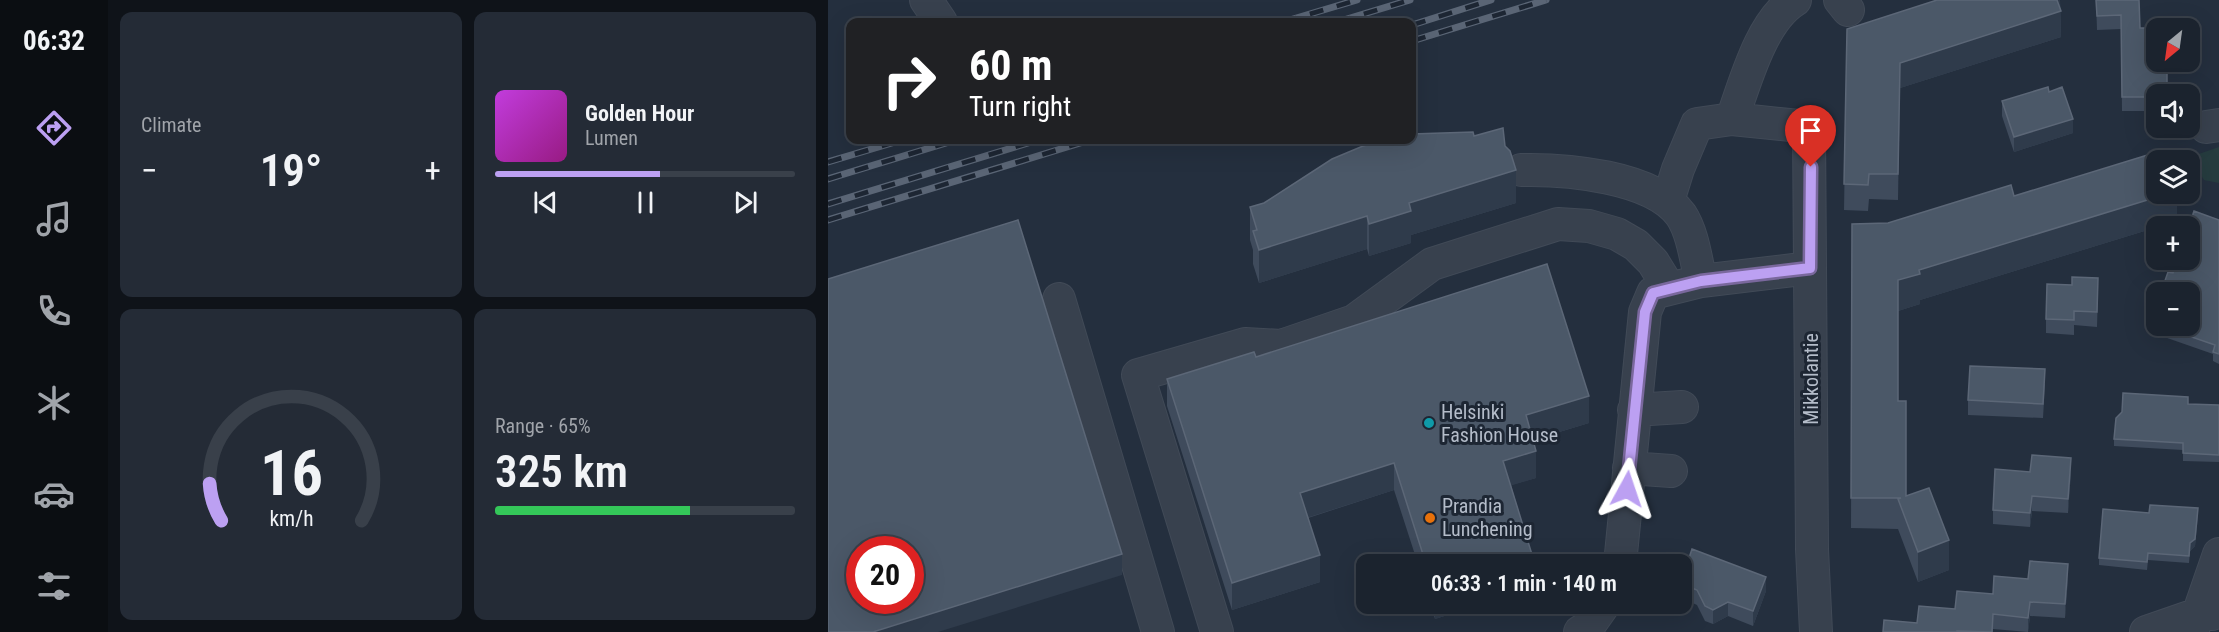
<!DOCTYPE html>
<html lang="en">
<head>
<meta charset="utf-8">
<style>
  body { margin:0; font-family:"Roboto Condensed",sans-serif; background:#242b36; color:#f1f3f6; height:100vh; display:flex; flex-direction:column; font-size:22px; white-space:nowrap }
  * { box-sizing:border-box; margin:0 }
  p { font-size:20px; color:#a0a4aa }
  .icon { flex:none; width:33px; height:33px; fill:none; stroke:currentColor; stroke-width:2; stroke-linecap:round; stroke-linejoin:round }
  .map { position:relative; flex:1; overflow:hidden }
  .drawer { display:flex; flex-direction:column; gap:12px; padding:12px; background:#0f1319; width:720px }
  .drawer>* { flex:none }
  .guide { position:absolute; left:18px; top:18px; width:570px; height:126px; border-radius:12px; box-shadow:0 6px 24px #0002,0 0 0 2px #39404a; background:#202124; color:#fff; overflow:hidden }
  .needle { width:39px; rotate:209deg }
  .tools { position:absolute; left:1318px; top:18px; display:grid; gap:12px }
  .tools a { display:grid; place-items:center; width:54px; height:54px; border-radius:12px; background:#1b232e; box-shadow:0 6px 24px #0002,0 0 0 2px #39404a; font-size:30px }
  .speed { position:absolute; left:18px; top:536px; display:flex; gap:12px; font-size:30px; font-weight:700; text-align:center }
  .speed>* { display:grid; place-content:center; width:78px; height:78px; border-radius:50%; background:#1b232e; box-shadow:0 6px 24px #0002,0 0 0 2px #39404a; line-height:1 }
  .speed .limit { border:9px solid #d22; background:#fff; color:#111 }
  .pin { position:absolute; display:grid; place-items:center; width:51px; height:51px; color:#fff; margin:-62px -26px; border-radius:50% 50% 50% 0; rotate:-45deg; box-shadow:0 0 6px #0007 }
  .pin .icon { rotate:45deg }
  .me { position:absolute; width:66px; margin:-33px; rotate:5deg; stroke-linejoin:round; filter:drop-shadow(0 0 4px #0008) }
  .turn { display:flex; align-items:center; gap:21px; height:126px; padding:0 24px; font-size:27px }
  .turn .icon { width:78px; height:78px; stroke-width:2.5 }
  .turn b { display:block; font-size:42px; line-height:51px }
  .big { font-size:45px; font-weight:600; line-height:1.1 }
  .drawer .card { flex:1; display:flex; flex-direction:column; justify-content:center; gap:9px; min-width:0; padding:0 21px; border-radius:12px; background:#242b36 }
  .drawer .dial { align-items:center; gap:0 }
  .dial svg { height:156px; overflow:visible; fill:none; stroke:#39404a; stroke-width:7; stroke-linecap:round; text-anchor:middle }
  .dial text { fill:#f1f3f6; stroke:none }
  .song { display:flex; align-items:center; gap:18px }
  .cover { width:72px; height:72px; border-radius:9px; background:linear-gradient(135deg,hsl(290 70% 55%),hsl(310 70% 35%)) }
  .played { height:6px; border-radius:3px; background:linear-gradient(90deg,#bca0f2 55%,#39404a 55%) }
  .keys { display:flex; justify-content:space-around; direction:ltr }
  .heat { display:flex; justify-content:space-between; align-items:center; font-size:33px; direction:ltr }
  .charge { height:9px; border-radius:4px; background:linear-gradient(90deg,#34c759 65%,#39404a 0) }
  .drawer .tiles { flex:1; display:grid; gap:12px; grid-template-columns:repeat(2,1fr) }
  .trip { position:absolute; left:528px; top:554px; width:336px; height:60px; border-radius:12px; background:#1b232e; box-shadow:0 6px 24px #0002,0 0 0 2px #39404a; font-weight:600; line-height:60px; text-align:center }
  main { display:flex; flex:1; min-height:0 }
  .tab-bar { display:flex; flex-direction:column; width:108px; justify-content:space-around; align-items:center; background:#0b0e12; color:#a0a4aa }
  .tab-bar .icon { width:42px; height:42px }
  .tab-bar .current { color:#bca0f2 }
  .tab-bar b { font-size:27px; color:#f1f3f6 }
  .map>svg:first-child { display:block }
  .green { fill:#263c3f }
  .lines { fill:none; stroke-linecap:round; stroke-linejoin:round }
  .minor-casing { stroke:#414a57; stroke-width:34 }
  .minor { stroke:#38414e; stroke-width:32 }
  .rail-casing { stroke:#5a6575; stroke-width:7 }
  .rail { stroke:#1d2633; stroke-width:4.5; stroke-dasharray:14; stroke-linecap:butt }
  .wall { fill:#3f4b5c }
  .shaded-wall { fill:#2f3b4b }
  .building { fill:#4b5868; stroke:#5c6777; stroke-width:1.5; fill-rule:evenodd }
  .route-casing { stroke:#7a689d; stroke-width:15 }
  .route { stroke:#bca0f2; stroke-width:10 }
  .culture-dot { fill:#0f9aa8; stroke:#1d2633; stroke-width:2 }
  .food-dot { fill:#e8710a; stroke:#1d2633; stroke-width:2 }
  .labels { text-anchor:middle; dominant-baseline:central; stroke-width:6; stroke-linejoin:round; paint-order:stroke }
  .street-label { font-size:20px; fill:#b4bcc9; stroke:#1d2633 }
  .poi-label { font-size:20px; fill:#b4bcc9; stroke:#1d2633; text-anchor:start }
</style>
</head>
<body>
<main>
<nav class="tab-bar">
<b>06:32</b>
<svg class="icon current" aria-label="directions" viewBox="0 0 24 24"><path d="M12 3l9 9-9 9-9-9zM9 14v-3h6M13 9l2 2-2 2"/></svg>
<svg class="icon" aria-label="music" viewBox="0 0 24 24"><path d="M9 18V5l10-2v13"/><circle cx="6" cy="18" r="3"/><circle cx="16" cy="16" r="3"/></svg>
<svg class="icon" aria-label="phone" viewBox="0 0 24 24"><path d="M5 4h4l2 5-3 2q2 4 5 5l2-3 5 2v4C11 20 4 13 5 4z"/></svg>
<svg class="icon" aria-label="climate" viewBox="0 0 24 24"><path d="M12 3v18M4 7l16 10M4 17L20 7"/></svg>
<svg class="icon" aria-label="car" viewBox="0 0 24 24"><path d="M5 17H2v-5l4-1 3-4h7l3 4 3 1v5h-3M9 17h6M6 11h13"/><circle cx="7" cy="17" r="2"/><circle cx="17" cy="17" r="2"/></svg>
<svg class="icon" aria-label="filters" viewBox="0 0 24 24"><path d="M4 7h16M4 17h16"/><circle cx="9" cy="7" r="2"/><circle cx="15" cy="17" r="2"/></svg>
</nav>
<section class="drawer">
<div class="tiles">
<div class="card"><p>Climate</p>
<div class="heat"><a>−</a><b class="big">19°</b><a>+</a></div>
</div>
<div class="card">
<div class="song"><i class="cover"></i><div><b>Golden Hour</b><p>Lumen</p></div></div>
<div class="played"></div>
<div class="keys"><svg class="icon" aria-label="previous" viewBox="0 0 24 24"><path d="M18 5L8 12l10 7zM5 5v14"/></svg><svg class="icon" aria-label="pause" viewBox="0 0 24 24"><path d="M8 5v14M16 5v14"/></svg><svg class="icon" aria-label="next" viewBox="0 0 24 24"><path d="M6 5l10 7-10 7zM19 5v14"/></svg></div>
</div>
<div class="card dial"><svg viewBox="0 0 100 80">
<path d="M14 69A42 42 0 1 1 86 69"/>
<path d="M14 69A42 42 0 0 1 8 50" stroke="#bca0f2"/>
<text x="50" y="56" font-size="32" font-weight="700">16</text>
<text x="50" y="72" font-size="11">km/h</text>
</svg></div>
<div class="card"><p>Range · 65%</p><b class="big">325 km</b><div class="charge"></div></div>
</div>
</section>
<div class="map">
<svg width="1391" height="632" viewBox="0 0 1391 632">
  <rect width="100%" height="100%" fill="#242f3e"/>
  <path class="green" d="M1391,147V183L1376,180L1362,157Z"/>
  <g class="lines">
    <defs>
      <path id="minor" d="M98,0L113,22
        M1012,0L1020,10
        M904,119C917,83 933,21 967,0
        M1378,127L1391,125
        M693,170C737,169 825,176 853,215C865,233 868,261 873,281
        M840,201L850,169L869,124L904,119L981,127L984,549L988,632
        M231,299L330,632
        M806,410L854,407
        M801,468L843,471
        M792,564L817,312L825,293L873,281L982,268
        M389,632L310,375L417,344L453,346L526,321L604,264L730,224L761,226L789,234L808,245L825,262L841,288
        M752,632L760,627L777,603
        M1318,632L1370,614H1384
        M1364,632L1391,554"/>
    </defs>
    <use href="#minor" class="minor-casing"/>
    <use href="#minor" class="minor"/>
    <defs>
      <path id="rail" d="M455,22L529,0
        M509,22L582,0
        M584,25L663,0
        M584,41L718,0
        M0,162L74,140
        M0,179L128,140
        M0,204L210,140
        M0,220L262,140"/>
    </defs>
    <use href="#rail" class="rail-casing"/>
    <use href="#rail" class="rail"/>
  </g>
  <path class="wall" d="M1232,0L1233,37L1072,88L1070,200L1041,199L1040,211L1016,210L1019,29Z
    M1268,0H1311L1312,28H1329L1339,62V94H1329V106L1320,107V111H1294L1293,29L1269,30Z
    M1221,92L1245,133L1186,152L1174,116V101Z
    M646,136L677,146L688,203L583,235V243L541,256L539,249L431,283L425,264V250L422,240V207Z
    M1349,194V221L1092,300V304L1070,311V401L1078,496L1121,570L1090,582L1070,529L1023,528L1024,224L1060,223L1186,196Z
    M1391,220V364L1385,361V354L1322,332V322L1329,303V326H1362L1345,273Z
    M1270,292L1269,327L1246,325V335L1218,333V319Z
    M428,357L761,423L705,440L708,478L683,485L706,564H590L566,490L480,518L492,582L404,610L339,406V379Z
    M1217,384L1215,418L1140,415V400Z
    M1360,404L1391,405V462L1355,461V450L1286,446V439Z
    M1202,472H1243L1240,513L1204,511L1202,527L1165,524V510Z
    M1321,513L1370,515L1367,546L1362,551L1361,563L1320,560L1319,570L1271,565V558Z
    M854,564L938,591L925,626L900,616L885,624L877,621L869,605L854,598Z
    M1240,578L1237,618L1202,616L1200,632L1165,629V632H1055L1089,623L1127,609L1200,579Z
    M602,603H657L607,619Z"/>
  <path class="shaded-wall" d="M1227,0H1232L1233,37L1072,88L1070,200L1072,63Z
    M1245,119V133L1186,152V137Z
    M688,170V203L583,235V243L541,256V224L581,203Z
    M1339,194H1349V221L1092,300V304L1070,311V280L1091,270Z
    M539,216V249L431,283V250Z
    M761,396V423L698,442V415Z
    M708,451V478L675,488V461Z
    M1243,458V472L1240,513V499Z
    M566,463V490L472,520V493Z
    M1204,496V511L1202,527V513Z
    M1370,508L1367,546L1362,551L1361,563L1362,543Z
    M1121,540V570L1090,582V552Z
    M294,554V575L110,632H45Z
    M492,555V582L404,610V583Z
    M706,561V564H695Z
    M1240,564V578L1237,618V604Z
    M938,577V591L925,626V611Z
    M900,602V616L885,624V610Z
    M1202,602V616L1200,632V618Z
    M607,603H657L607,619Z"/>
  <path class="building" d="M1109,0H1229L1233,11L1072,63L1070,174H1041L1040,185L1016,184L1019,29Z
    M1268,0H1311L1312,28H1333H1329V62H1339V92H1320V97H1294L1293,15L1269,16Z
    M1220,87L1221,92L1234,87L1245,119L1186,137L1174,101Z
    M675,128L677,146L682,151L688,170L581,203L583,211L541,224L539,216L431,250L425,231L429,230L422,207L436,203L504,159L535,146L560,140H584V134L645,132L646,136Z
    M1336,150L1340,160H1329V194H1339L1091,270L1092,274L1070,280V401H1078V496L1101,488L1121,540L1090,552L1070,499L1073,498H1023L1024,224L1060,223L1183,185L1186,196Z
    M1366,211L1391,220V354L1385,352L1387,345L1332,326H1362V292H1333L1340,272L1345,273L1350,260H1362V226H1361Z
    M190,220L294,554L45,632H0V279ZM32,549H82V600H32Z
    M719,264L761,396L698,415L708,451L675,461L706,561L695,564H598L566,463L472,493L492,555L404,583L339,379L426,352L428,357Z
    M1244,277L1270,278L1269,312L1246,311V320L1218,319L1219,284L1244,285Z
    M1329,303V325L1322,322Z
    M1142,366L1217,369L1215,404L1140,400Z
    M1295,393L1360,397V404L1391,405V455L1355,453V443L1286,439L1288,418L1294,412Z
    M1204,455L1243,458L1240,499L1204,496L1202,513L1165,510L1167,469L1202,472Z
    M1322,505L1370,508L1367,539L1362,543L1361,556L1320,553L1319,562L1271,558L1275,509L1321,513Z
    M864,549L938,577L925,611L900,602L885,610L877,606L869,590L854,584V564H849L851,558L860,561Z
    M1202,561L1240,564L1237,604L1202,602L1200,618L1165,614L1164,632L1129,631V632H1055L1056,620L1089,623L1091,606L1127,609L1129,591L1165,594L1166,576L1200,579Z"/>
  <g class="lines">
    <defs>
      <path id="route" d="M799,489L817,312L825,293L873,281L982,268L983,167"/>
    </defs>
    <use href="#route" class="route-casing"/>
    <use href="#route" class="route"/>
  </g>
  <circle class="culture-dot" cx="601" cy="423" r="6"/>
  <circle class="food-dot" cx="602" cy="518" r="6"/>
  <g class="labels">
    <g class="street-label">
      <text transform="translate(983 379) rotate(-90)">Mikkolantie</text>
    </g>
    <g class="poi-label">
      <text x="613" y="412">Helsinki<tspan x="613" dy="23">Fashion House</tspan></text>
      <text x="614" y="506">Prandia<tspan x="614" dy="23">Lunchening</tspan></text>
    </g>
  </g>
</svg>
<div class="tools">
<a><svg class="needle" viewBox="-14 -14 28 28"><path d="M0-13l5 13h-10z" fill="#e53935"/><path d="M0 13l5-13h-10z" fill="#a0a4aa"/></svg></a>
<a><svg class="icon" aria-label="sound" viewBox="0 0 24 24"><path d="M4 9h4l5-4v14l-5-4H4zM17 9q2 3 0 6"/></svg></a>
<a><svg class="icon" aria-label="layers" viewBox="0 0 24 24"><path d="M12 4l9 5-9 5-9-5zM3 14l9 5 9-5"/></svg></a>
<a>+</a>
<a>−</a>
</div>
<div class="speed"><div class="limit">20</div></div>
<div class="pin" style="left:983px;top:167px;background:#d93025"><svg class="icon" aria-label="arrive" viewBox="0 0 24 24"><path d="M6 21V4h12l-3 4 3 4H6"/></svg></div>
<svg class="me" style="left:799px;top:489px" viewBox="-20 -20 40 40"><path d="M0-17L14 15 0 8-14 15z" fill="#bca0f2" stroke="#fff" stroke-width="4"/></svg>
<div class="trip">06:33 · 1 min · 140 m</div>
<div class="guide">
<div class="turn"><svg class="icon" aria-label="right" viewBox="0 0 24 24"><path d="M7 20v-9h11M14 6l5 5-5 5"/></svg><div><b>60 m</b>Turn right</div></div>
</div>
</div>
</main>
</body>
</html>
